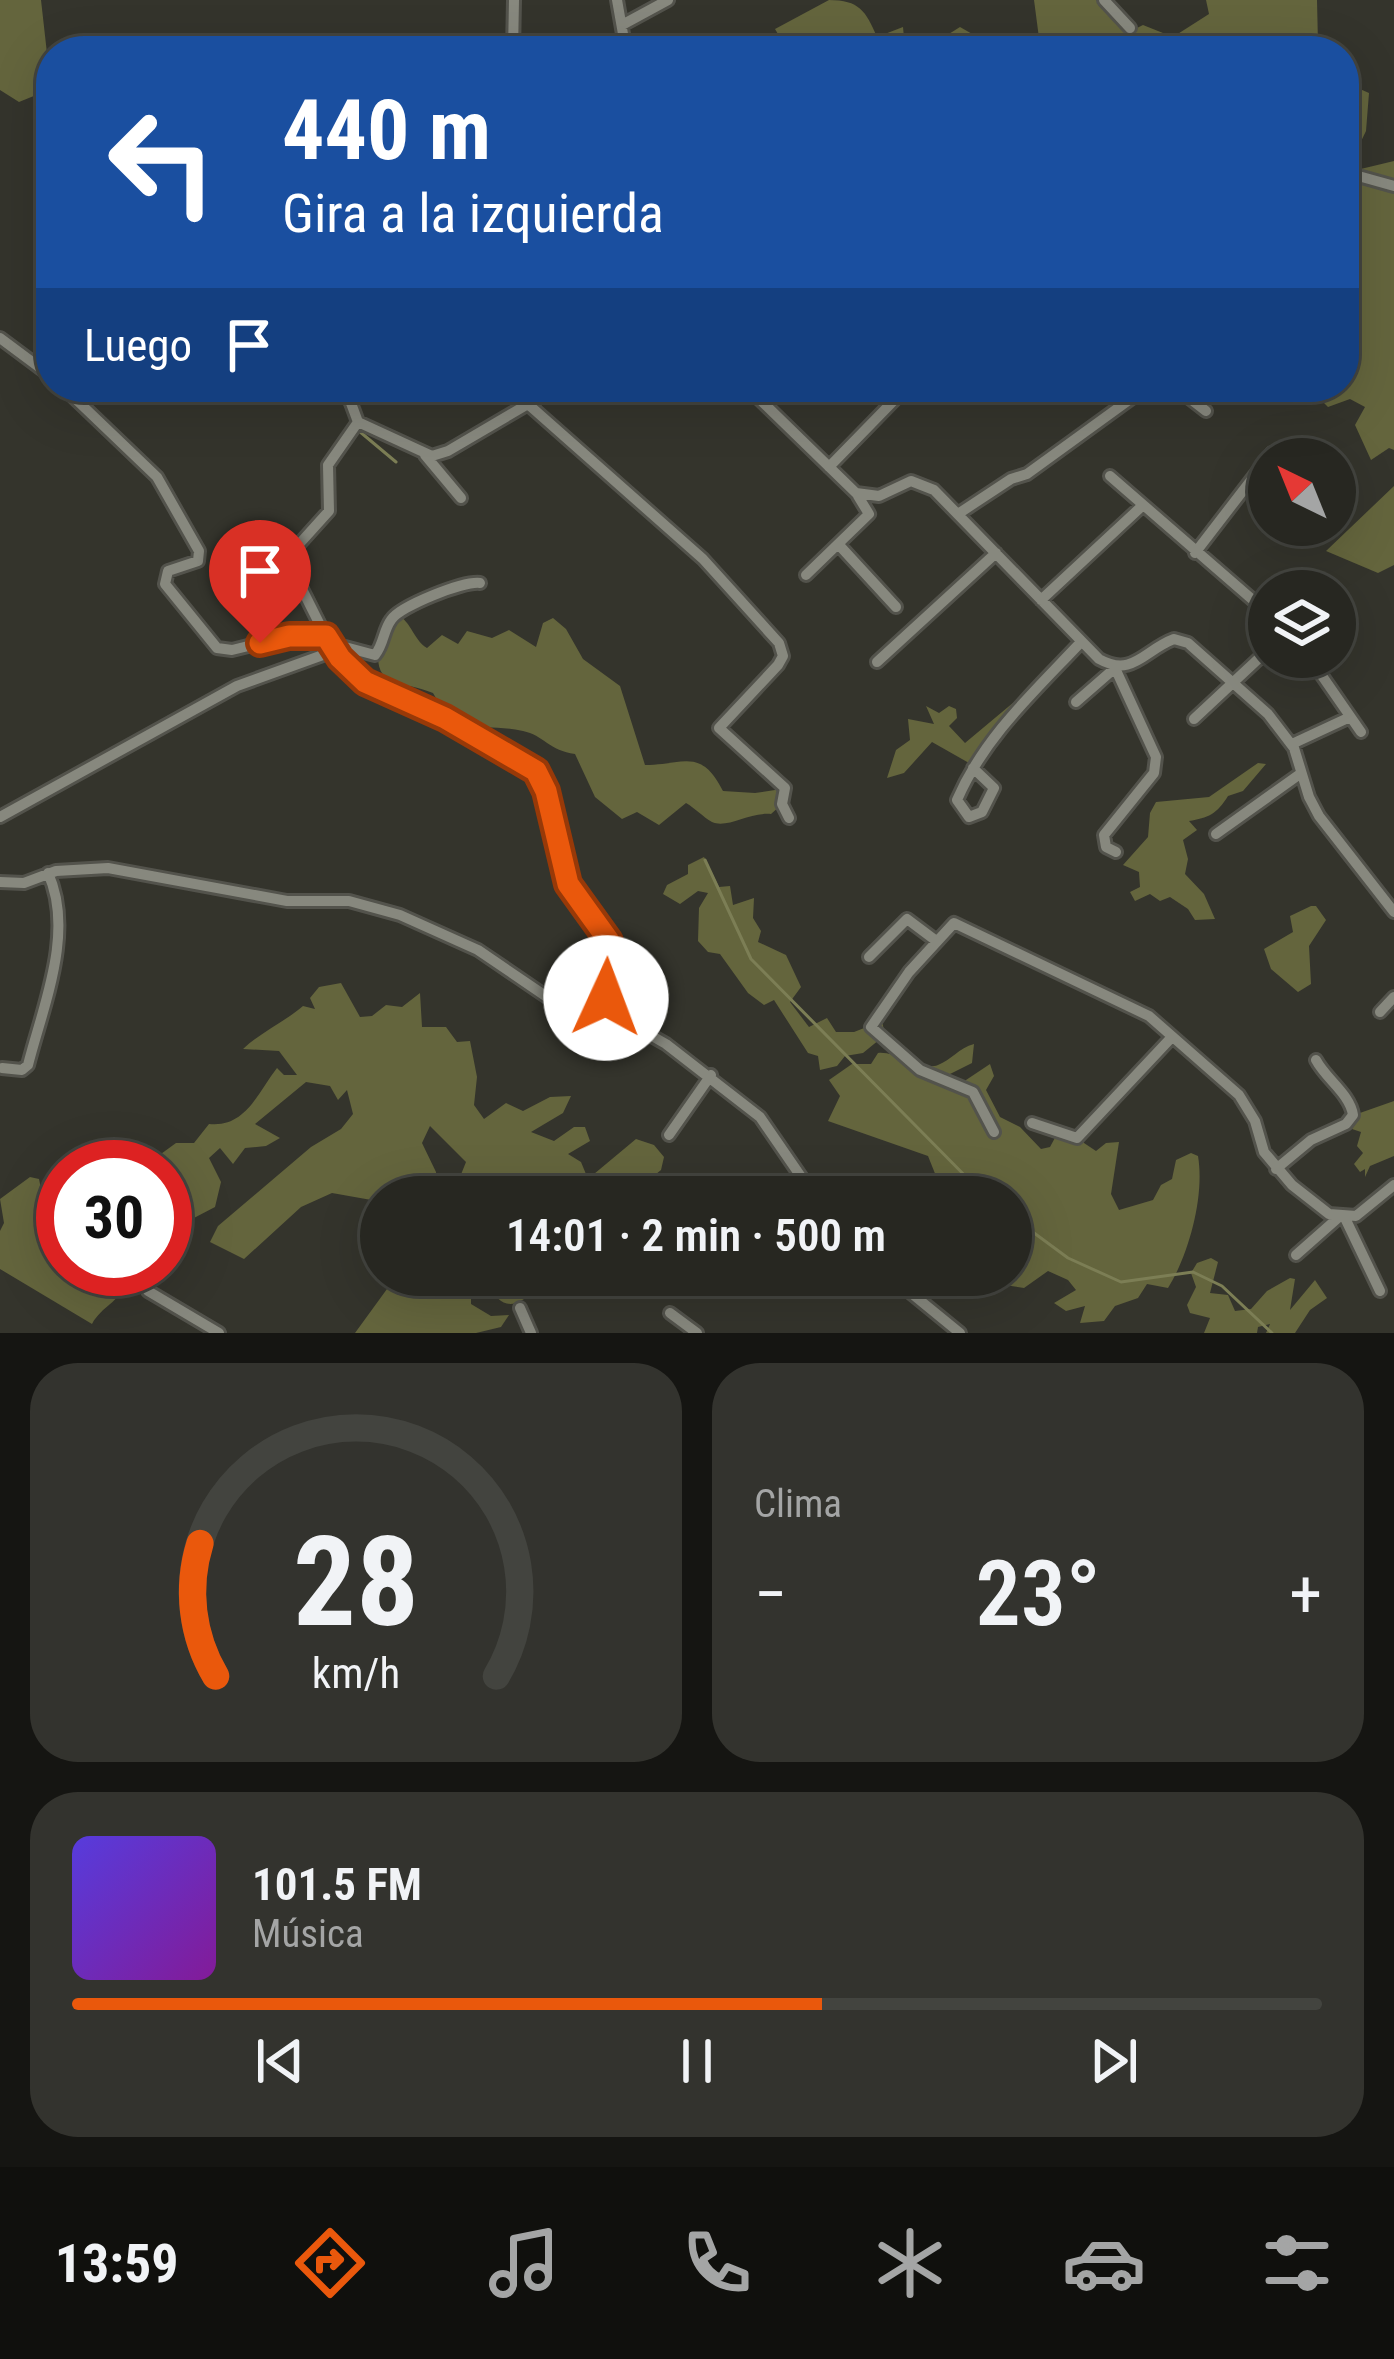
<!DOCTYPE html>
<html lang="es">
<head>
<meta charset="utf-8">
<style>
  body { margin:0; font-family:"Roboto Condensed",sans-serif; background:#33332e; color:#f1f3f6; height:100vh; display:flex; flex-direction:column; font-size:45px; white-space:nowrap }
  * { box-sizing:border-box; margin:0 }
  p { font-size:39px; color:#a4a5a5 }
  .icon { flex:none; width:66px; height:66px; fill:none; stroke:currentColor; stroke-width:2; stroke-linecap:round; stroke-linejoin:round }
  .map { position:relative; height:1333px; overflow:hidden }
  .sheet { display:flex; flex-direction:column; gap:30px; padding:30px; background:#151512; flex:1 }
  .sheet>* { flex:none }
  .hud { position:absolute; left:36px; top:36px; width:1323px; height:366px; border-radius:48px; box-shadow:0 12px 48px #0002,0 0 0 3px #43443f; background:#1a4fa0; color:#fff; overflow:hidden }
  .needle { width:78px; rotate:317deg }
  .controls { position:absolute; left:1248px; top:438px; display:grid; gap:24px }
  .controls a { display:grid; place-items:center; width:108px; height:108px; border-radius:50%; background:#272721; box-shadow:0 12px 48px #0002,0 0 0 3px #43443f; font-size:60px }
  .speed { position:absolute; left:36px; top:1140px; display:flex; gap:24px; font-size:60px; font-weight:700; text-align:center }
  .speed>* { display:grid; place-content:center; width:156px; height:156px; border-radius:50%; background:#272721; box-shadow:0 12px 48px #0002,0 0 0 3px #43443f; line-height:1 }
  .speed .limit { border:18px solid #d22; background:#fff; color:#111 }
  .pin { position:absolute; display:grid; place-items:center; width:102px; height:102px; color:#fff; margin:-123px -51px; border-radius:50% 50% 50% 0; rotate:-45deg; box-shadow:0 0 12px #0007 }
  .pin .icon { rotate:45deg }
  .me { position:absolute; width:132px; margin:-66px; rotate:2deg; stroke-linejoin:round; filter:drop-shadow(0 0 9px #0008) }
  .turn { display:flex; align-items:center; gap:42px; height:252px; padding:0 48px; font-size:54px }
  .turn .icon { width:156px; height:156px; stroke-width:2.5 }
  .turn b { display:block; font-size:84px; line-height:102px }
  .then { display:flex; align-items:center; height:114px; padding:0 48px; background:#0003; gap:24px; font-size:45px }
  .big { font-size:90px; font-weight:600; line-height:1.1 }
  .sheet .widget { flex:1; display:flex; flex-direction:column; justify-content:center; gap:18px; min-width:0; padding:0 42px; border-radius:48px; background:#33332e }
  .sheet .dial { align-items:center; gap:0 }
  .dial svg { height:312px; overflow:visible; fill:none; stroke:#43443f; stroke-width:7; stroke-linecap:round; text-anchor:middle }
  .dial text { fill:#f1f3f6; stroke:none }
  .song { display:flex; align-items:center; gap:36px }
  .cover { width:144px; height:144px; border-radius:18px; background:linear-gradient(135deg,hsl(250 70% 55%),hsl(290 70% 35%)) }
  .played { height:12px; border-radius:6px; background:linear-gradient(90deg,#ea580c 60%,#43443f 60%) }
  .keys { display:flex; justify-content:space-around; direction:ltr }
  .heat { display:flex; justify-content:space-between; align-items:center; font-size:66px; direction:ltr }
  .sheet .tiles { flex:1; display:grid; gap:30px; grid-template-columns:1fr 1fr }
  .widget:last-child { grid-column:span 2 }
  .trip { position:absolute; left:360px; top:1176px; width:672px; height:120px; border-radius:60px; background:#272721; box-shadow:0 12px 48px #0002,0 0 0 3px #43443f; font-weight:600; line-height:120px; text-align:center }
  .tab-bar { display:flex; height:192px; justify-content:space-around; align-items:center; background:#10100d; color:#a4a5a5 }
  .tab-bar .icon { width:84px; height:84px }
  .tab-bar .selected { color:#ea580c }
  .tab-bar b { font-size:54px; color:#f1f3f6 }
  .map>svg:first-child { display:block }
  .forest { fill:#64653d }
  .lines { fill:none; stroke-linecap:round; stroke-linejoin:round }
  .stream { stroke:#7c7e55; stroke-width:3 }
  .minor-casing { stroke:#53534c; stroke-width:16 }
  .minor { stroke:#87887e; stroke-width:10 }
  .route-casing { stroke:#983908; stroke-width:30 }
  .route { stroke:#ea580c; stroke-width:21 }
</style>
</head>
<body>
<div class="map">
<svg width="1394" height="1333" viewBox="0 0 1394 1333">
  <rect width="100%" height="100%" fill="#34342c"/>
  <path class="forest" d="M0,0H41L51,89L19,102L0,90Z
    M829,0C859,0 866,11 877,37L903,27L905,48L926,33L936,42L960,27L1002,51H788L775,29Z
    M1034,0H1096L1127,33L1143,25L1173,37L1209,14L1206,0H1317L1318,44L1314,51H1011L1022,50L1039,38Z
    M1344,82L1369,93L1366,131L1353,158L1344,160Z
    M1394,161V450L1389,448L1371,460L1355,425L1365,407L1350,399L1328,407L1308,387H1344V173Z
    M1394,486V565L1378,573L1326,551Z
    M392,612C412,619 412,639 427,648L442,635L458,644L467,631L492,638L509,630L536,647L543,623L553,618L566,629L583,659L620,686L645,765C683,765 701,747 723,791L755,793L788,788L791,796L771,814C749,812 727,829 712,822C703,817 695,808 686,803L659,825L637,812L622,819L595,797L575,754C550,751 543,735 523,731C481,722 458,738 433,693C399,679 370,691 380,638C382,626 383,620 392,612Z
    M1014,702L969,763L932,742L904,773L887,778L896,750L910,740L908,719L934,724L926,706L939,713L949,706L956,709L957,718L949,726L965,743Z
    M1258,763L1266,764L1243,791L1228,796C1217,814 1208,818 1189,821L1197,830L1183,840L1188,859L1185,874L1204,894L1215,919L1195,920L1188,909L1170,897L1160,901L1150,894L1135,901L1130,892L1140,887L1139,872L1123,865L1148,837L1150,813L1156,802L1209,797Z
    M704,857L719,887L730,886L733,905L754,898L753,918L761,931L758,942L786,955L801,987L790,1002L809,1027L827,1018L836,1032H854L882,1021L885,1035L863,1053L845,1056L837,1066L820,1070L818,1056L808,1053L774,1000L764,1005L748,993L720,954L708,952L698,941L699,908L708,893L698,891L680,904L663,894L667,885L688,874V865Z
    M1311,906H1316L1326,920L1309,946L1311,984L1298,992L1271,969L1264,949L1293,932L1290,916Z
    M341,983L360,1017L372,1016L386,1005L402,1007L420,993L422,1027H446L457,1042L470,1041L477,1077L474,1105L484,1119L506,1103L523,1111L550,1097L571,1096L563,1113L531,1132L554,1141L574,1127H585L590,1141L568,1154L581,1162L588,1179L636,1139L654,1145L664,1157L661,1170L640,1187L653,1190L656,1197H452L466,1162L430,1126L422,1143L436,1172V1197H381V1227L377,1201L332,1193L301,1207L244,1259L210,1242L218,1226L311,1147L341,1129L353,1114L347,1090L338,1100L330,1086L306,1082L255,1124L280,1138L266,1146L245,1148L233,1164L220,1148L209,1158L221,1182L215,1207L192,1219L165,1249V1167H143L176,1143H194L209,1124C246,1128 258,1092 277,1068L284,1075H297L279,1051L243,1049C261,1032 283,1023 303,1006L315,1009L310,998L319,987Z
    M974,1044L972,1063L948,1075L949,1086L954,1088L990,1064L994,1076L986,1090L1000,1117L1020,1127L1041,1149L1050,1147L1057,1134L1078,1131L1084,1143L1096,1151L1106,1143L1119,1142L1111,1194L1119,1210L1153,1200L1161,1185L1172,1179L1176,1160L1191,1153L1198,1156C1205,1197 1188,1256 1168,1288L1147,1284L1138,1298L1115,1306L1104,1321L1080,1323L1085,1306L1066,1311L1054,1303L1076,1290L1068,1280L1048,1271L1024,1288L998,1284L987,1275H1011V1259L1016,1254L1011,1244V1197H967L970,1185L936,1176L928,1156L828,1121L840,1096L829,1080L852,1064H871L878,1053C897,1051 920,1072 938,1065C951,1060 959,1048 974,1044Z
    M1394,1101V1156L1370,1166L1365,1177V1169L1360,1172L1354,1164L1363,1153L1357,1146L1361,1132L1352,1129L1357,1114Z
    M30,1177L39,1179L42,1194L63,1180V1269H112C135,1300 106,1299 92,1324L0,1269V1231L4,1223L0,1199Z
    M1211,1258L1218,1262L1210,1293L1228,1295L1235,1311L1251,1309L1267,1291L1290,1278L1295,1279L1290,1310L1315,1280L1327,1298L1310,1310L1295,1333H1266L1270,1324L1258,1327L1257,1333H1204L1210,1318L1190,1313L1187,1305L1196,1287L1191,1273L1197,1263Z
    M408,1275H517L527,1280L524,1299C505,1311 499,1299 486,1287L471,1290V1304L491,1316L509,1315L501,1327L476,1333H355L387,1289Z"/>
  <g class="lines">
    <path class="stream" d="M338,387L353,424
      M359,431L396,462
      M705,860L751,959L986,1197
      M1011,1216L1068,1258L1121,1282L1193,1272L1222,1286L1272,1333"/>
    <defs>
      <path id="minor" d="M617,0L626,51
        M1104,0L1130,28
        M622,25L668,0
        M513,51L514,0
        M1344,172L1394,186
        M0,338L51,376
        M63,387L157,477L199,551L198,561L168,571L165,584L217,648L232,650L289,636H326
        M345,387L358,422
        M747,387L856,493L879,496L911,481L934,490L1099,659C1133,678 1144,650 1174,639L1188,643L1268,714L1294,748L1309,797L1319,816L1394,912
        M1175,387L1206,411
        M529,405L703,559L779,643L783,656L778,665L719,728L785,788L782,804L789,818
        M358,422L328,465L329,511L292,552L294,573L323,631L354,674L444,718L529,766L543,780L568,883L609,941L605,1013
        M358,422L432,456L448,451L557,387
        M425,455L461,498
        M829,467L907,387
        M1110,476L1269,614
        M958,514L1011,479L1027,474L1147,387
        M839,545L896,607
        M1195,553L1272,453
        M806,575L869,514L858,496
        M1041,600L1142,506
        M1309,657L1361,732
        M877,662L996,553
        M1076,702L1115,668L1156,757L1154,773L1104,835L1106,847L1116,852
        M1194,719L1269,649
        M1292,744L1350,717
        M973,768L994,788L982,812L969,817L957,800C984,737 1035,691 1081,642
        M0,817L237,686L345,647L375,655C384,644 383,631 391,620C400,606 463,581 480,583
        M1216,834L1300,774
        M0,882L24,883L56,871L108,868L287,901H349L400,915L478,950L547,997L622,1019L666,1044L760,1117L815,1197
        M869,957L907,919L935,940
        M1380,1012L1394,997
        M2,1068L22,1070L28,1065C43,1006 75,932 48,873
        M1032,1123L1077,1138L1171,1038
        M994,1132L973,1092L920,1070L871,1027L909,972L954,923L1149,1016L1239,1095L1255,1121L1264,1152L1292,1185L1329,1214L1356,1216L1394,1185
        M669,1135L711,1075
        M1276,1169L1311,1140L1346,1124L1353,1115C1350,1094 1326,1079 1316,1060
        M1345,1218L1380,1291
        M1296,1255L1339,1217
        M889,1275L960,1333
        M904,1289L921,1275
        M148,1291L219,1333
        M520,1308L531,1333
        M670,1313L697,1333"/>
    </defs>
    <use href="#minor" class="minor-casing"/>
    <use href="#minor" class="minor"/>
  </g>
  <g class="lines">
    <defs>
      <path id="route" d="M260,643L289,636H326L340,658L365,682L445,718L536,771L546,791L568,884L609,941L606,998"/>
    </defs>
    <use href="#route" class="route-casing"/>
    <use href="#route" class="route"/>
  </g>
</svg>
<div class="controls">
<a><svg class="needle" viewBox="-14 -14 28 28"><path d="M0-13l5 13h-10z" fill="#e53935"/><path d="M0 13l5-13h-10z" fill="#a4a5a5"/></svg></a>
<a><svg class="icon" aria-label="layers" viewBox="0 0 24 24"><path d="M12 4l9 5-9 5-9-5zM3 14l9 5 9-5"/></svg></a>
</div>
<div class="speed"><div class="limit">30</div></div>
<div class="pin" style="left:260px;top:643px;background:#d93025"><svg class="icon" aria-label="arrive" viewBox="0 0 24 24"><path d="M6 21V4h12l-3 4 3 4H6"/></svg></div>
<svg class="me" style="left:606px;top:998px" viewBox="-20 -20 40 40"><circle r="19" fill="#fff"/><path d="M0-13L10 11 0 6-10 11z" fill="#ea580c"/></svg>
<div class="trip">14:01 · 2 min · 500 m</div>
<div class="hud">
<div class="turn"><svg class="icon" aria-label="left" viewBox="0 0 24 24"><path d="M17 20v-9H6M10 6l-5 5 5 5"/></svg><div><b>440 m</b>Gira a la izquierda</div></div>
<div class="then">Luego<svg class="icon" aria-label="arrive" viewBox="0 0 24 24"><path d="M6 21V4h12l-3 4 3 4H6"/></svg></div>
</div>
</div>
<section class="sheet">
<div class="tiles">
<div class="widget dial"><svg viewBox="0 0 100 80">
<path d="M14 69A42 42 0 1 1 86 69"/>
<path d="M14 69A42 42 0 0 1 10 35" stroke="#ea580c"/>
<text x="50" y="56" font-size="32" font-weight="700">28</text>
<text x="50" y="72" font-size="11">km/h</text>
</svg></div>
<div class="widget"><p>Clima</p>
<div class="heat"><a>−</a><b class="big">23°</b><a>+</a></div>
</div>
<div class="widget">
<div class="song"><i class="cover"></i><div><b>101.5 FM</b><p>Música</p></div></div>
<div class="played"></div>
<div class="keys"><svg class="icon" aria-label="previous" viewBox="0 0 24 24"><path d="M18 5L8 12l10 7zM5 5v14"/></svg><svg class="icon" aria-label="pause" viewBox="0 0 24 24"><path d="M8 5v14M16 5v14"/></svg><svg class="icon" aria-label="next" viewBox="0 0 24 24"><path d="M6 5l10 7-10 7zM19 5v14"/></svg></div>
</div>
</div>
</section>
<nav class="tab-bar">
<b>13:59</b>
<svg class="icon selected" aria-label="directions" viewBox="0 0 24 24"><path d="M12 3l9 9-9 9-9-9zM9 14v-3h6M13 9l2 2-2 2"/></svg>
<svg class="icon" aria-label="music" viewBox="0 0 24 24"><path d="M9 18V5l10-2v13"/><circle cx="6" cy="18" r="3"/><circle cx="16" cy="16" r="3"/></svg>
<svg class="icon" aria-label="phone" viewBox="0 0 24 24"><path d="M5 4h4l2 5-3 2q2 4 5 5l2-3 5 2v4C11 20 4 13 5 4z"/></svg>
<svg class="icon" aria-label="climate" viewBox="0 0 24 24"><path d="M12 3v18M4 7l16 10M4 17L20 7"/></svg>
<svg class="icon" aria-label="car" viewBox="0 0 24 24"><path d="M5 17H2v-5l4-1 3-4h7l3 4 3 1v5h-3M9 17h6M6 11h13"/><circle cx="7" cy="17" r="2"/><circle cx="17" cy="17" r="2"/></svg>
<svg class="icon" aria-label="filters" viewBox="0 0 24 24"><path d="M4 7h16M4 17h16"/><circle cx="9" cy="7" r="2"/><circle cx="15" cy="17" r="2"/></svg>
</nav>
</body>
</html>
